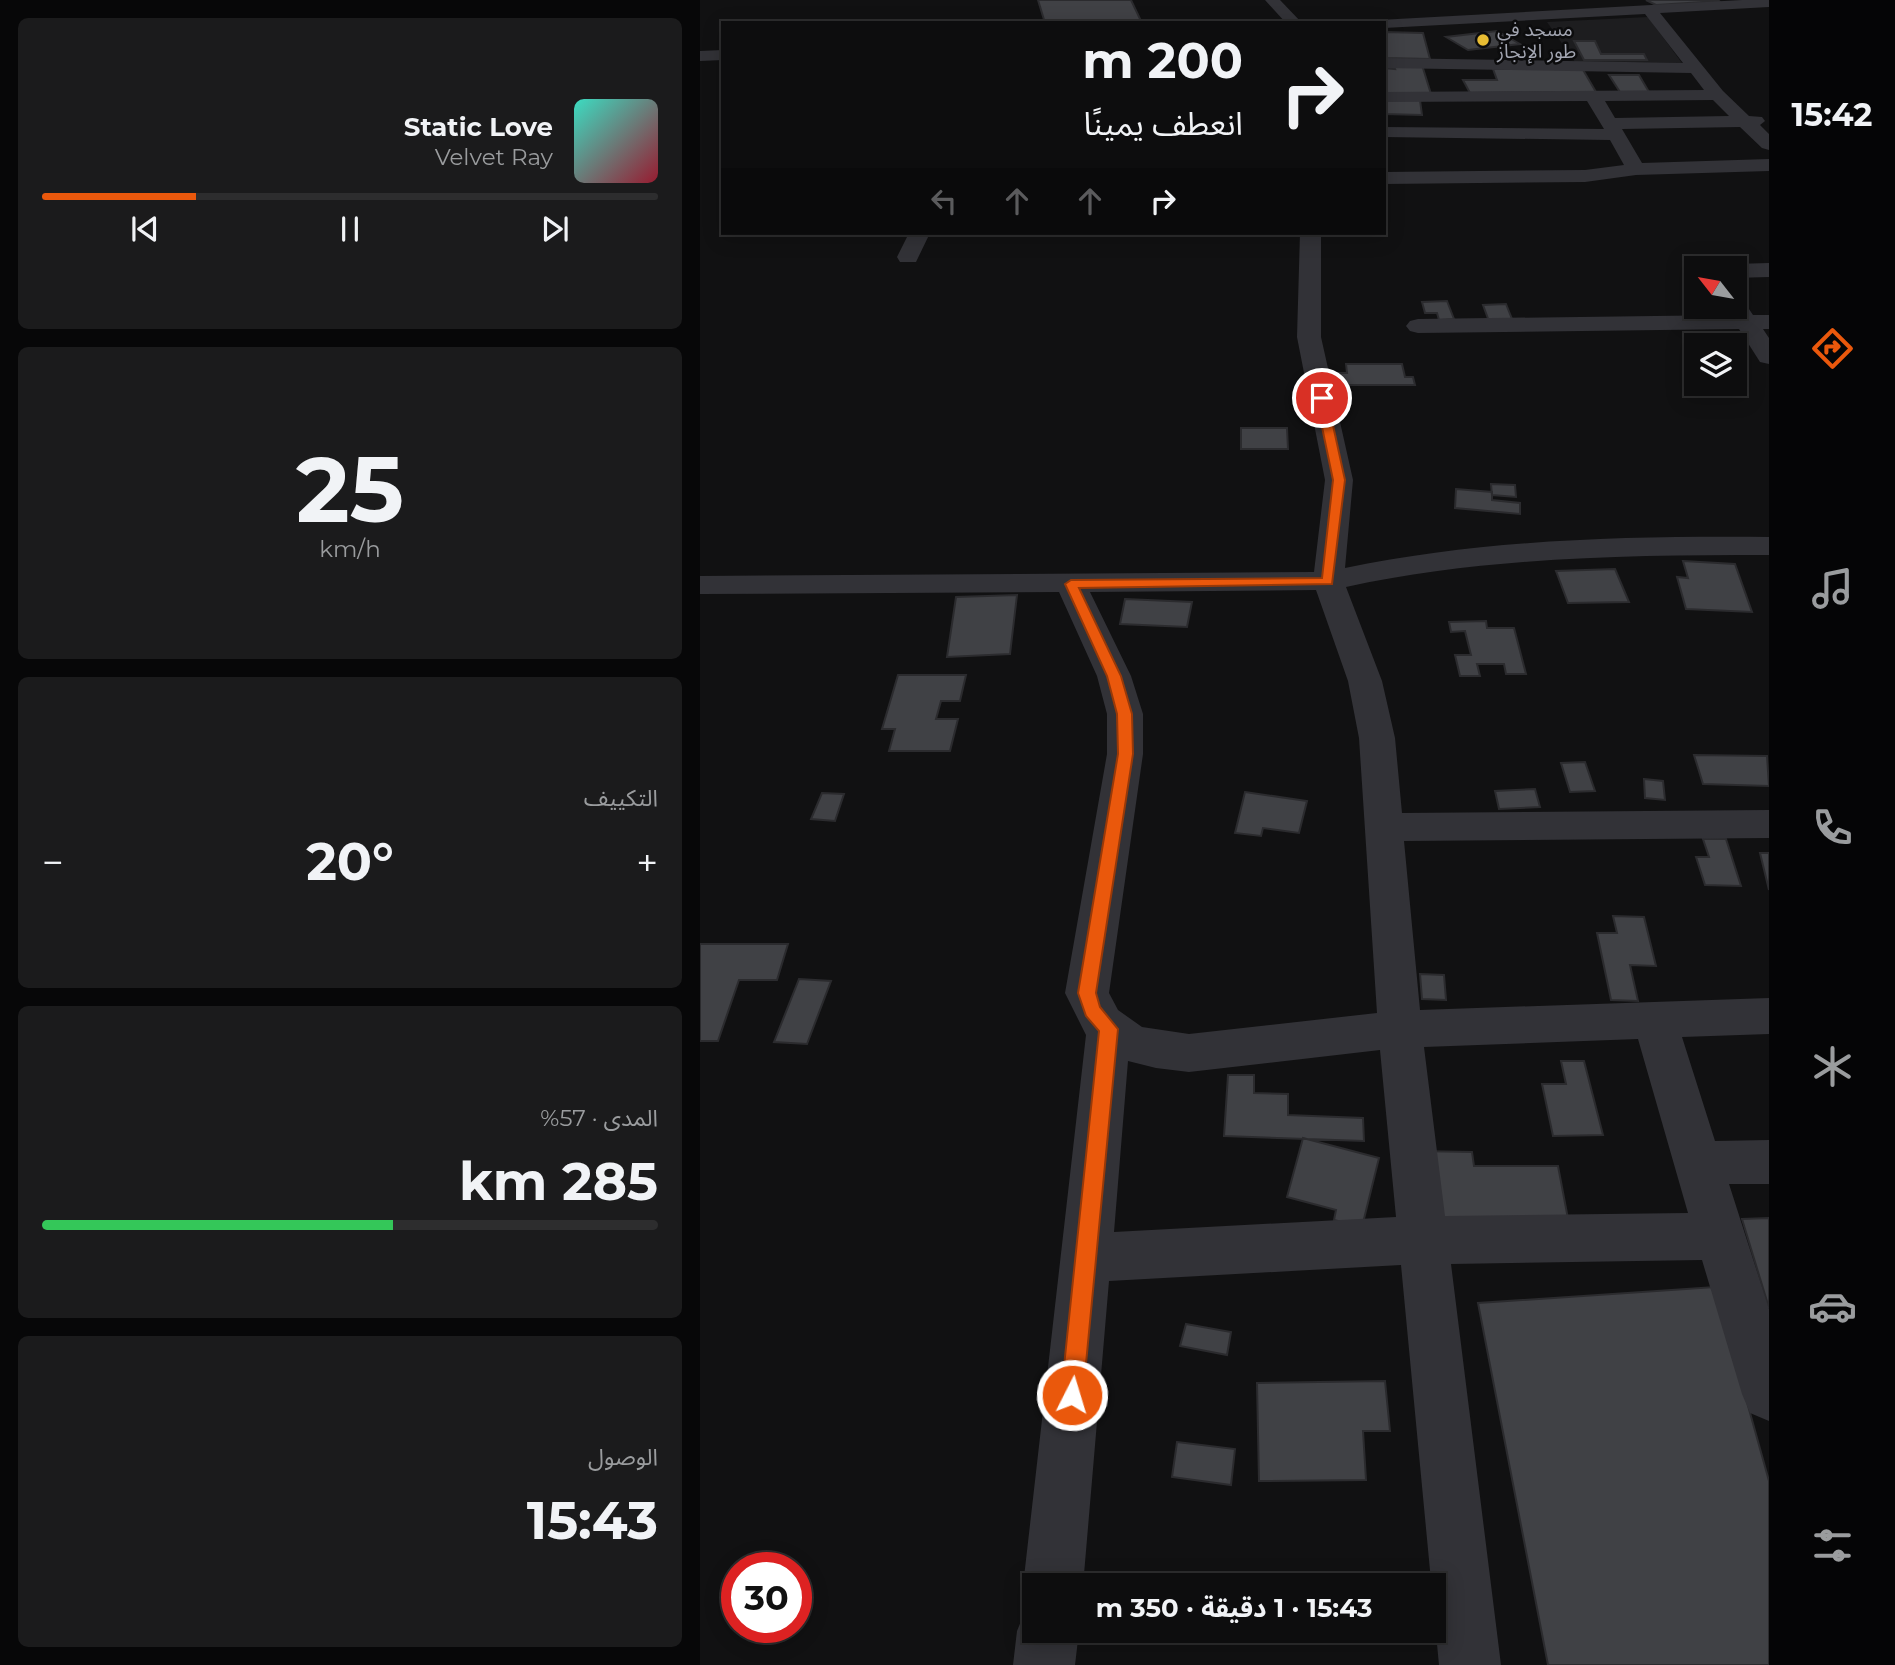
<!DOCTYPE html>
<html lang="ar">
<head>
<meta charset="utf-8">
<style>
  body { margin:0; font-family:Montserrat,"Noto Sans Arabic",sans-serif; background:#1b1b1c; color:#f1f3f6; direction:rtl; height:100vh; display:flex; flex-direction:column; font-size:26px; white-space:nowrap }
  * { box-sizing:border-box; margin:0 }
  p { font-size:23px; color:#9a9c9e }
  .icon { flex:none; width:38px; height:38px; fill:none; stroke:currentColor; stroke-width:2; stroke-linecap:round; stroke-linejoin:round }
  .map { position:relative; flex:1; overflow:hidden; direction:ltr }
  .drawer { display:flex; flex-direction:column; gap:18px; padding:18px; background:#070708; width:700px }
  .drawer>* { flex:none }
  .guide { position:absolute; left:21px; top:21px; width:665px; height:214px; border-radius:0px; box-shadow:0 4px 18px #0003,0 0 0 2px #2d2d2e; direction:rtl; background:#0d0d0e; color:#f1f3f6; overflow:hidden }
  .needle { width:46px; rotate:301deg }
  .buttons { position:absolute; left:984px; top:256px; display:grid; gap:14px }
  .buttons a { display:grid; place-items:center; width:63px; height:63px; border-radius:0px; background:#0d0d0e; box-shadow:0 4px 18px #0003,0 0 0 2px #2d2d2e; font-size:35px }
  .speed { position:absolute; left:21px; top:1552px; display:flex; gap:14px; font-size:35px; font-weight:700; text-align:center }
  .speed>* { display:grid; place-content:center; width:91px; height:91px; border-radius:50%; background:#0d0d0e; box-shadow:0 4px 18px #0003,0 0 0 2px #2d2d2e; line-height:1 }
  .speed .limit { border:10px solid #d22; background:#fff; color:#111 }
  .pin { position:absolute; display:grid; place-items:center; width:60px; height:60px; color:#fff; margin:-30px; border:4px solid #fff; border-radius:50%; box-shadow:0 2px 7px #0007 }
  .me { position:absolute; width:77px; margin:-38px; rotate:5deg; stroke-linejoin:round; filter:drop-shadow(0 0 5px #0008) }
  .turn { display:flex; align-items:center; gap:24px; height:147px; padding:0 28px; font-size:32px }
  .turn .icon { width:91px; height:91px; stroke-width:2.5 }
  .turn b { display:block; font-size:49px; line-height:60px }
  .lanes { display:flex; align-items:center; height:66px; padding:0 28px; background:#0003; justify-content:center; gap:35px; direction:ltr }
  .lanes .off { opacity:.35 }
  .big { font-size:52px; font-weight:700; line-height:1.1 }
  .drawer .tile { flex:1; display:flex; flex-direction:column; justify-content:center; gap:10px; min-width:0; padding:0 24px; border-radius:10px; background:#1b1b1c }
  .drawer .dial { align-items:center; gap:0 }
  .dial b { font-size:91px; line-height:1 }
  .song { display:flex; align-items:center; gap:21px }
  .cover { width:84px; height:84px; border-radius:10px; background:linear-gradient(135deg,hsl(170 70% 55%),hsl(350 70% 35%)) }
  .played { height:7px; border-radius:4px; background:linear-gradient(90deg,#ea580c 25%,#2d2d2e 25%) }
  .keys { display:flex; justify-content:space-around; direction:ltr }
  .heat { display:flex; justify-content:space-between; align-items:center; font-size:38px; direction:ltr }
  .charge { height:10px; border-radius:5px; background:linear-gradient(90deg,#34c759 57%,#2d2d2e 0) }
  .trip { position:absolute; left:322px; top:1573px; width:424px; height:70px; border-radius:0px; background:#0d0d0e; box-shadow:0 4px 18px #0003,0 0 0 2px #2d2d2e; font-weight:700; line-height:70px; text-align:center; direction:rtl }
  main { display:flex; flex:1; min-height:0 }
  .tab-bar { display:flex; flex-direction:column; width:126px; justify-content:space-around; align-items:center; background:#050506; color:#9a9c9e }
  .tab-bar .icon { width:49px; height:49px }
  .tab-bar .current { color:#ea580c }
  .tab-bar b { font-size:32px; color:#f1f3f6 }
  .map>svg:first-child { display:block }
  .built { fill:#1d1d1f }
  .building { fill:#404145; stroke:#2b2b2e; stroke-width:2 }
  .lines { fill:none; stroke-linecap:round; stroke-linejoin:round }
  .minor { fill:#323237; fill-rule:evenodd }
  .route { fill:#ea580c; stroke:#983908; stroke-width:2 }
  .poi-dot { fill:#e8bc33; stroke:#0c0c0d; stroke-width:2.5 }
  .labels { text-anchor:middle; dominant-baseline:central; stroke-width:5; stroke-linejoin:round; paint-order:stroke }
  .far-poi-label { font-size:19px; fill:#a3a6b2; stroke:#0c0c0d; text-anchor:start }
</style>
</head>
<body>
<main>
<nav class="tab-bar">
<b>15:42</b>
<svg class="icon current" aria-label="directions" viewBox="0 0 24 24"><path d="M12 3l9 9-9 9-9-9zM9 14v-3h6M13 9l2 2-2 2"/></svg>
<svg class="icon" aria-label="music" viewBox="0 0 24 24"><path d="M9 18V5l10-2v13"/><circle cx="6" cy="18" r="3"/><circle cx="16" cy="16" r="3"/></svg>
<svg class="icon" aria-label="phone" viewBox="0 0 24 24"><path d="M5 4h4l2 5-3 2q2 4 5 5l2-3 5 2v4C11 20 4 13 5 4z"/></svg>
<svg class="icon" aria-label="climate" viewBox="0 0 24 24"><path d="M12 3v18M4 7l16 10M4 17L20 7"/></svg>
<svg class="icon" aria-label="car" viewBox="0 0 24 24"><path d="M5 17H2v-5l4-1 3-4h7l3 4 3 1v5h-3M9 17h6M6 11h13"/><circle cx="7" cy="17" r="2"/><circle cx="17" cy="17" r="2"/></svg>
<svg class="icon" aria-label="filters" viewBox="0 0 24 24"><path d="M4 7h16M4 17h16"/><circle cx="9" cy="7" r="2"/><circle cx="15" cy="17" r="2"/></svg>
</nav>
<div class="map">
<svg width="1069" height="1665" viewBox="0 0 1069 1665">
  <rect width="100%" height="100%" fill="#111112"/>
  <path class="built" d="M948,17L982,63L875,62L847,22Z"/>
  <path class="building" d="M338,0H431L442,23H345Z
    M946,0H1018L1019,1L956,5Z
    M797,31L820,44L768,50L746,37Z
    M684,32L723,33L730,59L684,58Z
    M874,41H895L901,54H944L947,60H884Z
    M693,65H722L731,94H684V68L695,69Z
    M882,68L896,92L770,93L763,80H797L793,69Z
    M909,75H939L949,92H920Z
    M684,100H720L722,115L684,114Z
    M747,301L754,319L739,320L737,313H725L722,302Z
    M806,304L814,324H790L783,305Z
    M646,364H702L705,377H713L715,385H635L633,373H647Z
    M541,428H587L588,449H541Z
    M791,484L815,485L816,497L792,495Z
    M756,489L792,492V500L820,503V514L755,508Z
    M983,561L1035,564L1052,612L986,609L977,577L988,578Z
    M915,569L929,602L868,603L856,571Z
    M317,595L310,654L247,657L256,597Z
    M425,599L492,602L487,627L420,624Z
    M786,621L787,628H814L826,674H806L804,664H777L780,676H760L755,655H771L765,631L751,632L749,622Z
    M198,675H266L260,701H241L236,719H258L250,751H189L195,729H182Z
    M994,755L1067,756L1069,786L1003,784Z
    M885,762L895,791L870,792L861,763Z
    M944,779L963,781L965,800L945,798Z
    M835,789L840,807L799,809L795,791Z
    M545,792L607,801L599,833L563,828L561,836L535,833Z
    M122,793L144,794L135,821L111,819Z
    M1003,839H1026L1041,886L1005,885L996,857H1009Z
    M1060,853H1069V890Z
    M913,916L944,917L956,966L930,965L938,1001L911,1000L897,933H917Z
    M0,944H88L77,980H39L18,1041H0Z
    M720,974L744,975L746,1000L722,999Z
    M99,979L131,981L107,1044L74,1042Z
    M861,1061H884L903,1135L853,1136L842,1084H866Z
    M528,1075H554V1093L588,1094V1115L663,1118L664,1141L524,1136Z
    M603,1138L679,1158L662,1227L634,1220L636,1210L587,1197Z
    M716,1151L772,1152L774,1166H858L869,1224H724Z
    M1069,1218V1308L1042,1219Z
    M1015,1287L1069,1481V1665H848L778,1303Z
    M486,1324L531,1332L527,1355L480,1346Z
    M685,1381L690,1431H663L666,1480L559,1481L557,1383Z
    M477,1442L535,1449L531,1485L472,1477Z"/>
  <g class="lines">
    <path class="minor" d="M565,0H580L602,23H586Z
      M1042,0H1069V7L960,13L1023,91L1049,116L1062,117L1065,121L1060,125L1069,134V150L1062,148L1040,127L922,129L942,163L1069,159V171L936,175L885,182L684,184V172L885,170L924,165L910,140L684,137V127L904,129L887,101L684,102V92L1004,90L991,73L684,68V58L983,63L945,14L684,28V23H677L679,20ZM1013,100L1029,116L915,118L905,101Z
      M23,50V60L0,61V51Z
      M209,233H230L216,262H200L197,257Z
      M600,233H621V337L653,480L645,568C785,539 927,536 1069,537V555C927,555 785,557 646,587L682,681L695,738L702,813L1069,810V838L704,841L720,1010L1069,998V1034L982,1037L1015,1141L1069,1140V1184H1029L1069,1309V1421L1050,1413L1042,1394L1002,1260L751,1264L801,1665H739L701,1265L409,1281L383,1586H334V1631H379L375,1665H313L317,1631L326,1609L332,1607L323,1586L386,1035L365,993L407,754V714L397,676L359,592L0,594V576L614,572L625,480L597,337ZM616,590L648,681L659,738L677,1013L489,1034L442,1027L418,1010L409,993L443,754V714L431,676L390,592ZM938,1039L988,1213L745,1216L724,1047ZM680,1050L696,1217L414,1232L428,1061L456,1068L489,1072Z
      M1069,263V277L1034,278V268H1025L1034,264Z
      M1035,298L1043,300L1053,315H1069V329H1063L1069,338V364L1060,362L1039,329L718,333L710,331L706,326L710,321L718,319L1030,315L1024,306H1034Z"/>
  </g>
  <path class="route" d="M622,395L627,398L645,480L632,584L379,588L421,676L432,714L433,754L396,993L400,1007L418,1029L383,1395L380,1403L372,1406L364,1403L361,1395L399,1031L386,1016L378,993L418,754L417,714L407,676L365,584L371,580L622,578L633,480L616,398Z"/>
  <circle class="poi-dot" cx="783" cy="40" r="7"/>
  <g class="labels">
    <g class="far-poi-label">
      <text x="797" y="29">مسجد في<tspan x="797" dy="22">طور الإنجاز</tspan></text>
    </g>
  </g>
</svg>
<div class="buttons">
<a><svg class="needle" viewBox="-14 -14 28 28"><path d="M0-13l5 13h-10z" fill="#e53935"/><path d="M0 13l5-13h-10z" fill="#9a9c9e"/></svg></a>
<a><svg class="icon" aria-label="layers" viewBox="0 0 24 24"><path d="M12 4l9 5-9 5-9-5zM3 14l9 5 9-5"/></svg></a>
</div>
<div class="speed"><div class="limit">30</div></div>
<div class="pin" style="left:622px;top:398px;background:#d93025"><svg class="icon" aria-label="arrive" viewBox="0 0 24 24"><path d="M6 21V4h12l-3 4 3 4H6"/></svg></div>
<svg class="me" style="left:372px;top:1395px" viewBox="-20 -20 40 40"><circle r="17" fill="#ea580c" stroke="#fff" stroke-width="3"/><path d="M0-11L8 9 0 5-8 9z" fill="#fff"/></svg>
<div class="trip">15:43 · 1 دقيقة · 350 m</div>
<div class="guide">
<div class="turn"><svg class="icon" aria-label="right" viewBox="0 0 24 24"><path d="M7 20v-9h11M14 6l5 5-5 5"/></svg><div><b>200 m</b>انعطف يمينًا</div></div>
<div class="lanes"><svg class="icon off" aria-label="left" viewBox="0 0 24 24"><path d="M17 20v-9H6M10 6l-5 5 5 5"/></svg><svg class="icon off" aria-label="ahead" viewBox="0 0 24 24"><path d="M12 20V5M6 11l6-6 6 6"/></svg><svg class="icon off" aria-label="ahead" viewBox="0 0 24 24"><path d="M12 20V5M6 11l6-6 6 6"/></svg><svg class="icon" aria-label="right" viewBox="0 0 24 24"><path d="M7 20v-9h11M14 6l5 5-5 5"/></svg></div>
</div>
</div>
<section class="drawer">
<div class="tile">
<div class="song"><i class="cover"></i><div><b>Static Love</b><p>Velvet Ray</p></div></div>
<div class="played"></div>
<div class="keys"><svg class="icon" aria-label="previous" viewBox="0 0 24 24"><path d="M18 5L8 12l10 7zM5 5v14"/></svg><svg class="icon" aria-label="pause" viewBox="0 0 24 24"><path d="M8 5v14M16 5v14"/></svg><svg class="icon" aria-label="next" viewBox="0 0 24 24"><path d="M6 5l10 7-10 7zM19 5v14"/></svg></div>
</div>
<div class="tile dial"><b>25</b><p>km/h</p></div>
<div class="tile"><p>التكييف</p>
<div class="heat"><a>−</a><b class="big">20°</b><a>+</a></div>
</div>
<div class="tile"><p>المدى · 57%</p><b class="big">285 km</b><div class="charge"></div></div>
<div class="tile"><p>الوصول</p><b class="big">15:43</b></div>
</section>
</main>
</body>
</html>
